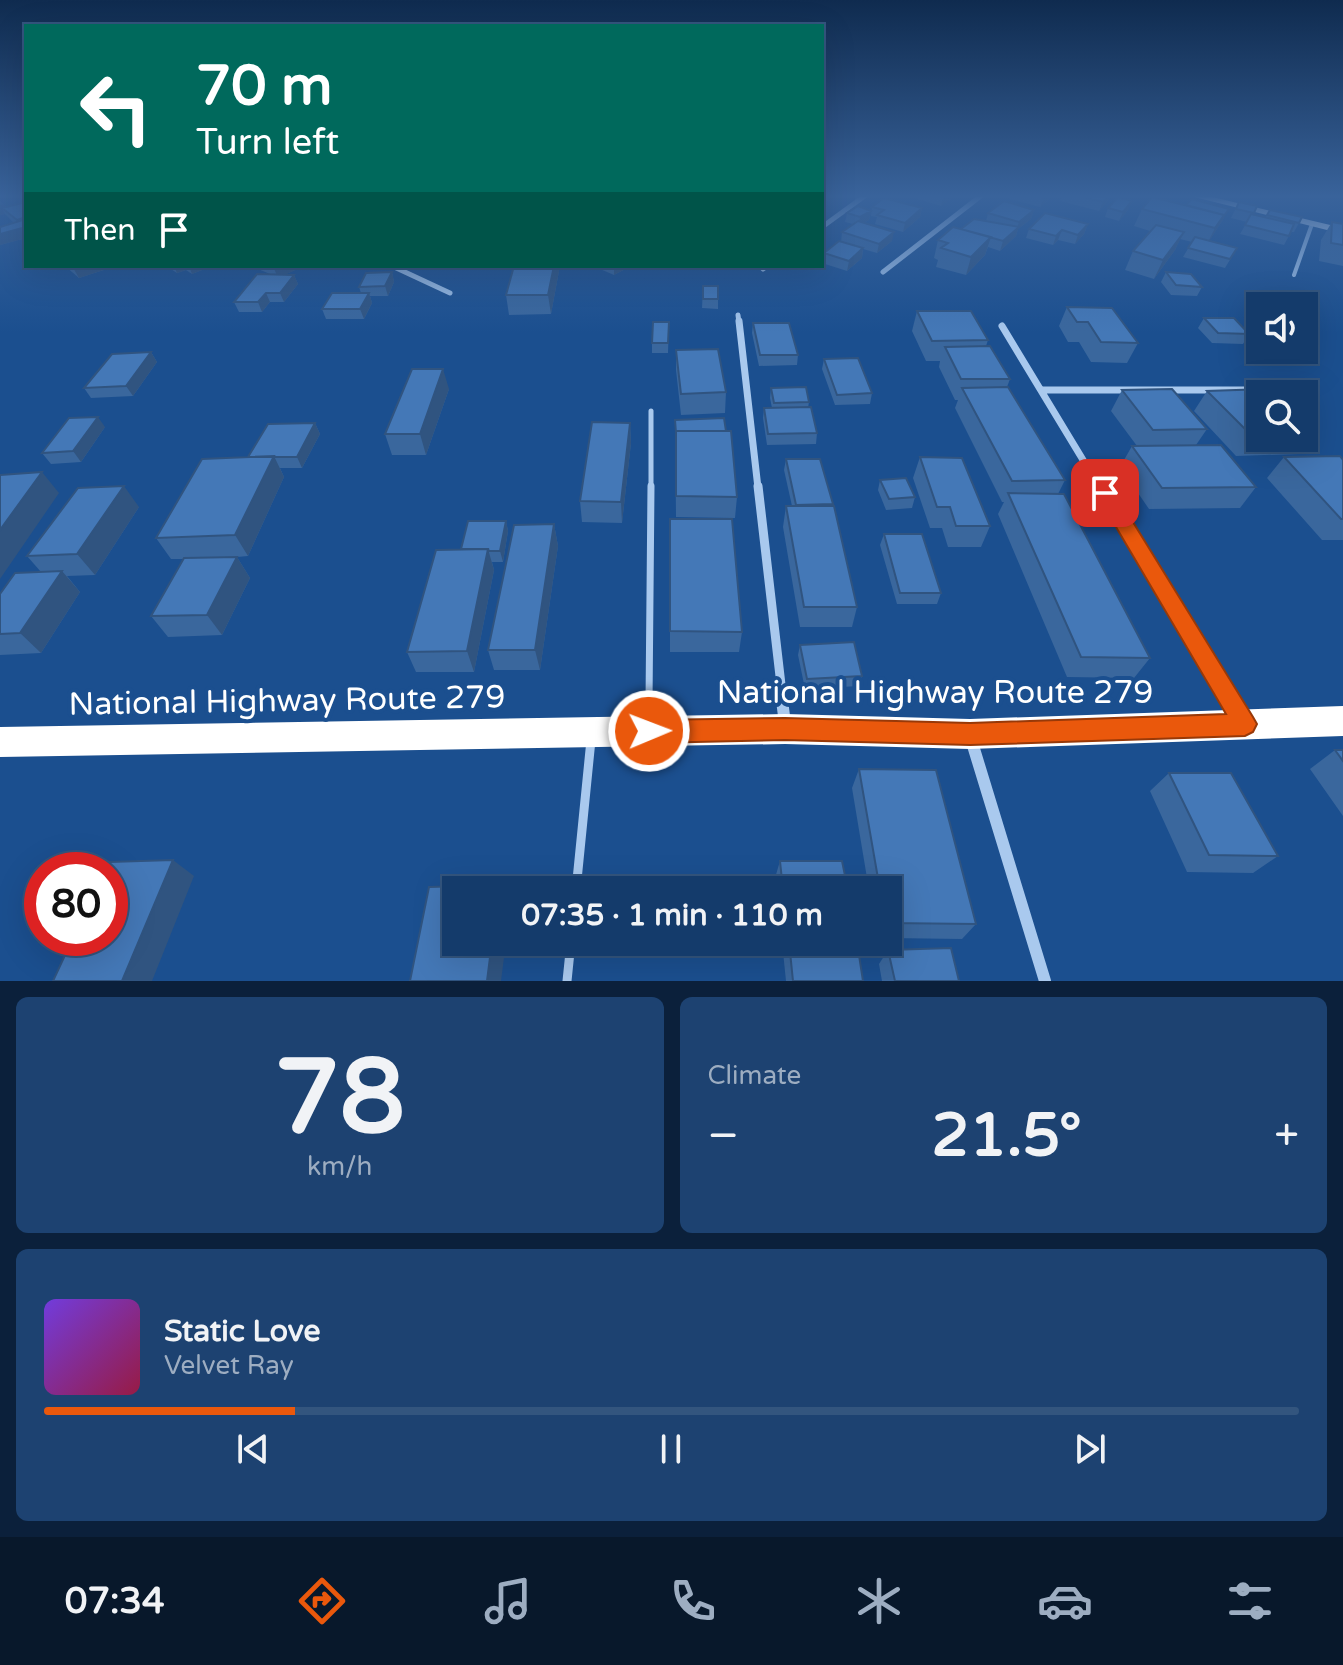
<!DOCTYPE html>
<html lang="en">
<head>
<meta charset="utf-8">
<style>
  body { margin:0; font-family:"Varela Round",sans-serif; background:#1d4271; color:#f1f3f6; height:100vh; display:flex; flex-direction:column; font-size:30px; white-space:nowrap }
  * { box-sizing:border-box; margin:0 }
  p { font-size:26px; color:#9dadc1 }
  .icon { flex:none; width:44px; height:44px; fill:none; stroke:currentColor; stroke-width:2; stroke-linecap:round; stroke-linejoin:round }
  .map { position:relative; height:981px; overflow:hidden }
  .drawer { display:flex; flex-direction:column; gap:16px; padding:16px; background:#0b203b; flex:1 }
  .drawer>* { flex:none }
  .top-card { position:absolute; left:24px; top:24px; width:800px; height:244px; border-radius:0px; box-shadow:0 8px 32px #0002,0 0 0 2px #33557e; background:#00695c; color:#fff; overflow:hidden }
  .controls { position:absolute; left:1246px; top:292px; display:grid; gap:16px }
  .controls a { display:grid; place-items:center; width:72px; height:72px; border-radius:0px; background:#143b6b; box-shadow:0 8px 32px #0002,0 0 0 2px #33557e; font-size:40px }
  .speed { position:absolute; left:24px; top:852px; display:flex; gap:16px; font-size:40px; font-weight:700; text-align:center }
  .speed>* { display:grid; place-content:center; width:104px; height:104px; border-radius:50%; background:#143b6b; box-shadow:0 8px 32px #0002,0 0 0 2px #33557e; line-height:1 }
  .speed .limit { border:12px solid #d22; background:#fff; color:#111 }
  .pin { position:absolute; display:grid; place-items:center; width:68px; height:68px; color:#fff; margin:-34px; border-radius:16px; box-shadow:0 4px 12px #0006 }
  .me { position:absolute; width:88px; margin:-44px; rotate:89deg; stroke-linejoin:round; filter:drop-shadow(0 0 6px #0008) }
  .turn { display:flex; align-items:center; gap:28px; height:168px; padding:0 40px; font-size:36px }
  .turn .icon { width:104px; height:104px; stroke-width:2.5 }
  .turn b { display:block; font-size:56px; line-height:68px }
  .then { display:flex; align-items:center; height:76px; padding:0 40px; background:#0003; gap:16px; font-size:30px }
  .big { font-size:60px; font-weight:700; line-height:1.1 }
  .drawer .tile { flex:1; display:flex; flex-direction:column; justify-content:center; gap:12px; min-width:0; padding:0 28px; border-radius:12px; background:#1d4271 }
  .drawer .dial { align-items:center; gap:0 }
  .dial b { font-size:104px; line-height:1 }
  .song { display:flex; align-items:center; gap:24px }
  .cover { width:96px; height:96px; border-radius:12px; background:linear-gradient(135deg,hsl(260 70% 55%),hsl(340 70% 35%)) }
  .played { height:8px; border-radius:4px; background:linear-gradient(90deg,#ea580c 20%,#33557e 20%) }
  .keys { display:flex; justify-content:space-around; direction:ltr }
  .heat { display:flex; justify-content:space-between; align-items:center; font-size:44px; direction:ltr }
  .drawer .tiles { flex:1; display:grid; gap:16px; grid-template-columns:1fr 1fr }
  .tile:last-child { grid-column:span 2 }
  .trip { position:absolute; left:442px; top:876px; width:460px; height:80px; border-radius:0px; background:#143b6b; box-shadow:0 8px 32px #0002,0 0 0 2px #33557e; font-weight:700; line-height:80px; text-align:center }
  .menu { display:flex; height:128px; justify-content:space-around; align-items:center; background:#08182b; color:#9dadc1 }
  .menu .icon { width:56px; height:56px }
  .menu .on { color:#ea580c }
  .menu b { font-size:36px; color:#f1f3f6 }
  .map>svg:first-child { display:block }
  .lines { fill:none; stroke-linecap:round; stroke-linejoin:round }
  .lane-far3 { stroke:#a9c9ee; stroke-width:4 }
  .lane-far2 { stroke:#a9c9ee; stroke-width:5 }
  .lane-far1 { stroke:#a9c9ee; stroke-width:7 }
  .lane { stroke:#a9c9ee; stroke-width:9 }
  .street-far3 { stroke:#a9c9ee; stroke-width:5 }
  .street-far2 { stroke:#a9c9ee; stroke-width:7 }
  .street-far1 { stroke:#a9c9ee; stroke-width:9 }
  .street { stroke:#a9c9ee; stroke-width:12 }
  .secondary { fill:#d6e6fa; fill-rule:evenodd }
  .highway { fill:#fff; fill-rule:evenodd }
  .wall { fill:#3a679d }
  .shaded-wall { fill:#305480 }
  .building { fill:#4478b7; stroke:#305480; stroke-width:2 }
  .route { fill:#ea580c; stroke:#983908; stroke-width:2 }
  .labels { text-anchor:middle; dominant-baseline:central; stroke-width:8; stroke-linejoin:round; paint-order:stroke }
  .near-street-label { font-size:32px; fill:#fff; stroke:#1b4f8f }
</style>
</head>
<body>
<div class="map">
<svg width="1343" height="981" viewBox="0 0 1343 981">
  <rect width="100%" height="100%" fill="#1b4f8f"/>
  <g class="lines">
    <path class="lane-far3" d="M664,266L668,268
      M1294,275L1312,224"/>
    <path class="lane-far2" d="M651,488V411"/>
    <path class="lane-far1" d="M649,702L651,486"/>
    <path class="lane" d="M649,723V700
      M576,890L591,740
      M567,981L571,942"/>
    <path class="street-far3" d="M822,227L866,195
      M392,266L450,293
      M763,269L767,266
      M883,272L982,195
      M738,315L739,323"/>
    <path class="street-far2" d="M739,321L758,488
      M1002,326L1100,488
      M1043,390H1247"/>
    <path class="street-far1" d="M758,486L783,702
      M1099,486L1231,702"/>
    <path class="street" d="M782,700L785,724
      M1230,700L1240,717
      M971,739L1045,981"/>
    <path class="secondary" d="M1186,195H1204L1343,228V234Z"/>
    <path class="highway" d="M1343,706V736L970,749L785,744L0,757V727L785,714L970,719Z"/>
  </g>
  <path class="wall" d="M905,195H952L951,199L941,206Z
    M1003,195H1054L1040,207L1003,197Z
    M1062,195H1110L1107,202L1099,211L1060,201Z
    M0,200L6,207L26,202V238L0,245V227L14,223L5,214L0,215Z
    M1132,201L1128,210L1119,221L1105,217L1108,208Z
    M1239,202L1257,206L1253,215L1265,218L1270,210L1299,223L1294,232H1291L1284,245L1240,234L1247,222L1231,218Z
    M872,207L922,208L920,217L903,232L875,224L877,217L871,216Z
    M1142,209L1224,218L1209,241L1237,248L1225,268L1183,257L1192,242L1180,239L1175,250L1154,279L1125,270L1133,251L1150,231L1134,226Z
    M1034,210L1031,219L1018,229L1016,236L1000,251L988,247L985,255L966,275L936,267L938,260L934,258L938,240L961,229L986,221L988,213Z
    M871,211L869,220L864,223L892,241L877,253L863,249L862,258L847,271L822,263L824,253L841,242L842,232L853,224L845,222L847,213Z
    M1332,222L1343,224V266L1319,261L1321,240Z
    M1088,224L1084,234L1075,244L1058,240L1053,245L1026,238L1029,229Z
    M65,266H116L79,278Z
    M166,266H212L192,274L186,270L177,273Z
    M251,266H304L286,274L294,275L298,284L284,302H270L262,312H239L234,302L270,274Z
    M514,266H558L559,271L551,314L509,315L506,295Z
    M593,266H631L614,275Z
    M392,272L394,282L388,296H370L372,303L364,319H326L322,309L361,293L359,287Z
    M1166,272L1202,287L1197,296L1171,295L1161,282Z
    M703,286L718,299V309L702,308Z
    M1067,307L1138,343L1127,363L1091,362L1079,342H1068L1059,326Z
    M917,311L988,340L986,346L1010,379L1007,387L1065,480L1058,494L1150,658L1134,678L1067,677L998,514L1004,502H1002L955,408L958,400H955L939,367L940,361H926L912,331Z
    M1204,318L1249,334L1243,344L1212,343L1198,328Z
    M669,322L668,353H652V343Z
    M753,323L798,355L797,365L759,366L752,333Z
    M676,350L726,392L725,413L681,415L676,370Z
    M151,352L157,362L133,396L91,398L84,388Z
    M824,359L872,393L870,404L835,405L822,369Z
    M771,388L809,402L808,408L817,433L816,444L767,445L763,418L764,408H772L770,398Z
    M449,389L426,455H392L385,434Z
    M1122,390L1207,429L1196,445L1256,487L1240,508L1149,509L1120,467L1132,446H1137L1111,411Z
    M1207,391L1260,394V438H1304V423L1315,433L1299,454L1236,456L1194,411Z
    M675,420L737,497L735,518L676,517Z
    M315,423L320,434L302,468H280L284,477L248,556L237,557L250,578L222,635L168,637L151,616L184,559H171L156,538L248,457Z
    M630,423L631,443L622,523L582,522L580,501Z
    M105,427L81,462L51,464L42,453Z
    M920,457L990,526L981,547H948L942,528H930L913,478Z
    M1284,457L1343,460V540H1322L1267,478Z
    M786,459L833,504L857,607L852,627H800L783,527L786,506H792L784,470Z
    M880,480L915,497L912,508L886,510L878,490Z
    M139,507L95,575L67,576L80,592L41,653L0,655V594L41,572L27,556Z
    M670,519L742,632L739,652H670Z
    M506,521L508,531L503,562H492L494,570L474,672H416L407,652L461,549Z
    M554,524L558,546L540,670H494L488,650Z
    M884,534L941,593L937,604H897L880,545Z
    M800,645L862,676L859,686L805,689L798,655Z
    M1335,750H1343V816L1310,769Z
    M859,769L976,924L962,939L888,938V890H869L852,788Z
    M1169,773L1278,856L1253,873L1187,872L1150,791Z
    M780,861L848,890H776L775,878Z
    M782,942H857L863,981H786Z
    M888,950L959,981H882L879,964Z"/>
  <path class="shaded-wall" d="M823,195H829L828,200L822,204V196Z
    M946,195H952L951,199L941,206L943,197Z
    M1047,195H1054L1040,207L1044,198Z
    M1109,195L1107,202L1099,211L1103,202Z
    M1132,201L1128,210L1119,221L1123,212Z
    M4,204L9,213L2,208L5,214L0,215V205Z
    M922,208L920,217L903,232L905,223Z
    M1229,209L1224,218L1206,246L1215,228Z
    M1034,210L1031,219L1018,229L1016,236L1000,251L1003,241L1017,228L1019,222Z
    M871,211L869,220L858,226L860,217Z
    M26,217V238L0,245V234L22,228L17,220Z
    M1088,224L1084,234L1075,244L1078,235Z
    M1062,230L1058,240L1053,245L1056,236Z
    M894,232L892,241L877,253L879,244Z
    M1184,232L1175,250L1154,279L1163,260Z
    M991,237L985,255L966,275L971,257Z
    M863,248L862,258L847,271L849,261Z
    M72,266H116L79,278Z
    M174,266H184L186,270L177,273Z
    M189,266H212L192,274Z
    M273,266H304L278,278Z
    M445,266H456L446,270Z
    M554,266H558L559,271L551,314L548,295Z
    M614,266H631L614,275Z
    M392,272L394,282L388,296L385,286Z
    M294,275L298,284L284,302L280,293Z
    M266,293L270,302L262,312L258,302Z
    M369,293L372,303L364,319L360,309Z
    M151,352L157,362L133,396L126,386Z
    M443,369L449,389L426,455L420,434Z
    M98,417L105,427L81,462L73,451Z
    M315,423L320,434L302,468L297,457Z
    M630,423L631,443L622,523L621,502Z
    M274,456L284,477L248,556L235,535Z
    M42,472L59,493L0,579V530Z
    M124,486L139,507L95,575L77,554Z
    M506,521L508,531L503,562L500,551Z
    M554,524L558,546L540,670L535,650Z
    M488,549L494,570L474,672L467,651Z
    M237,557L250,578L222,635L207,615Z
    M62,571L80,592L41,653L20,633Z
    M173,860L194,876L152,981H122Z
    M492,942H506L501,981H487Z"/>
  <path class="building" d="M1031,195H1047L1044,198Z
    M1074,195H1109L1103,202Z
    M1118,197L1132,201L1123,212L1108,208Z
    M1152,197L1224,215L1215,228L1142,209Z
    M884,198L922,208L905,223L877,215L884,210L872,207Z
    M1192,199L1229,209L1223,217L1224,215L1186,205Z
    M1004,201L1034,210L1019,222L988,213Z
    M26,202V217L17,220L2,208Z
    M1239,202L1257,206L1254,213L1236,209Z
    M858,206L871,211L860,217L847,213Z
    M1270,210L1302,217L1299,223L1267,215Z
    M1045,213L1088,224L1078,235L1062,230L1056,236L1029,229Z
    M1251,214L1294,224L1289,236L1245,225Z
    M26,219V227L0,234V227Z
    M974,219L1019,227L1003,241L961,229Z
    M858,221L894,232L879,244L842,232Z
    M1332,222L1343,224V245L1331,243Z
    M1156,225L1184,232L1163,260L1133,251Z
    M953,227L991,237L971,257L941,248L948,243L938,240Z
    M1195,237L1237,248L1230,259L1188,248Z
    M839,241L863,248L849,261L824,253Z
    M514,266H554L548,295H506Z
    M392,272L385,286L359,287L366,273Z
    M1166,272L1191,274L1202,287L1176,285Z
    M257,274L294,275L280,293H266L258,302H234Z
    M703,286H718V299H703Z
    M332,293H369L360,309H322Z
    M1067,307L1112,308L1138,343L1101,342L1088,322H1077Z
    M917,311H971L988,340L932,341Z
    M1204,318H1234L1249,334L1218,333Z
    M653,322H669L668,343H652Z
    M753,323H789L798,355H760Z
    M990,346L1010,379H961L945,347Z
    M718,349L726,392L681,394L676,350Z
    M151,352L126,386L84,388L112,354Z
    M858,358L872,393L837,395L824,359Z
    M412,369H443L420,434H385Z
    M806,387L809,402L774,403L771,388Z
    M1008,387L1065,480L1012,481L962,388Z
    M1172,389L1207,429L1153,430L1122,390Z
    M1267,389L1273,394H1260V435H1251L1207,391Z
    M811,407L817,433L768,434L764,408Z
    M98,417L73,451L42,453L69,418Z
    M724,418L726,431H676V433L675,420Z
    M592,422L630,423L621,502L580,501Z
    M315,423L297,457H248L268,424Z
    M1304,423L1315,433H1304Z
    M676,431H731L737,497L676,496Z
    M1221,445L1256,487L1162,488L1132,446Z
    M274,456L235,535L156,538L202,459Z
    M1340,456L1343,460V519H1341L1284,457Z
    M920,457L962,458L990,526H956L950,507H937Z
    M786,459H820L833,504L796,505Z
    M42,472L0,530V475Z
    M906,478L915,497L889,499L880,480Z
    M124,486L77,554L27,556L78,488Z
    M1008,493L1064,494L1150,658L1081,657Z
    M786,506H834L857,607H804Z
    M670,519H732L742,632L670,631Z
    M468,521H506L500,551H489L488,549H461Z
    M554,524L535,650H488L514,525Z
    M884,534H922L941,593H900Z
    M488,549L467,651L407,652L436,550Z
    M237,557L207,615L151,616L184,558Z
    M62,571L20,633L0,634V594L15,573Z
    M854,642L862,676L807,679L800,645Z
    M1335,750H1343V761Z
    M859,769L936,770L976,924L888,923V890H880Z
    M1169,773H1231L1278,856L1209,855Z
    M173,860L122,981H53L73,938H110V870H106L109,862Z
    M780,861H842L848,890H783Z
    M500,885V890H456V942H492L487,981H410L429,887Z
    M789,942H857L863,981H793Z
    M951,948L959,981H895L888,950Z"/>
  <linearGradient id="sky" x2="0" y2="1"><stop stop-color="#0f2b4f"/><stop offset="0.59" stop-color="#39639b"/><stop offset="1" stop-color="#39639b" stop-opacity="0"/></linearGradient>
  <rect width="1343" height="333" fill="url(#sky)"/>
  <path class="route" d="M1105,486L1112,488L1253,717L1257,724L1253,732L1245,736L970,745L785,740L649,743L641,739L637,731L641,723L649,720L785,718L970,723L1226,714L1096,493Z"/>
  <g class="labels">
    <g class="near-street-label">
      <text x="935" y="693">National Highway Route 279</text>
      <text transform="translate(287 701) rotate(-1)">National Highway Route 279</text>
    </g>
  </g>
</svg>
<div class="controls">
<a><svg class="icon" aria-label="sound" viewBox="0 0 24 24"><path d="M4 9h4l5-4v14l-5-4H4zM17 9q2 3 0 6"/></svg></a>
<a><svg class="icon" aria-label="search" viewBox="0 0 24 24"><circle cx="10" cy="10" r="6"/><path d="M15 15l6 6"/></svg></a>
</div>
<div class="speed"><div class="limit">80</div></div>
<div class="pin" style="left:1105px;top:493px;background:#d93025"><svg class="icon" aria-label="arrive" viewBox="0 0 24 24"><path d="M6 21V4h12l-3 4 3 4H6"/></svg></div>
<svg class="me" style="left:649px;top:731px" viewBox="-20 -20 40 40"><circle r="17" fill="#ea580c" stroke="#fff" stroke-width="3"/><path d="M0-11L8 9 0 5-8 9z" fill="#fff"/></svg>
<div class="trip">07:35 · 1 min · 110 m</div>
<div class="top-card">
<div class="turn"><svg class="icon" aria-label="left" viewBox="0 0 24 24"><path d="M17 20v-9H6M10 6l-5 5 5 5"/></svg><div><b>70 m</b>Turn left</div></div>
<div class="then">Then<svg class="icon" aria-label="arrive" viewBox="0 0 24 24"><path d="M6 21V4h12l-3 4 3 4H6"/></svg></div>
</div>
</div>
<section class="drawer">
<div class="tiles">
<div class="tile dial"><b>78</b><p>km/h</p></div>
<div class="tile"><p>Climate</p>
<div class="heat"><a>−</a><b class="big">21.5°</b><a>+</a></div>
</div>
<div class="tile">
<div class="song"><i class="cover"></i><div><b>Static Love</b><p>Velvet Ray</p></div></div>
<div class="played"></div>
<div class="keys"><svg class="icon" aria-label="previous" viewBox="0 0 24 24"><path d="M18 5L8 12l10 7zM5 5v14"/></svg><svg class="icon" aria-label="pause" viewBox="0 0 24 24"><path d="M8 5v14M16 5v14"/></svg><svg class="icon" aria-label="next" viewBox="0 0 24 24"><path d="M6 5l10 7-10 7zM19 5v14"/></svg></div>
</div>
</div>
</section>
<nav class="menu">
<b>07:34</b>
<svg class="icon on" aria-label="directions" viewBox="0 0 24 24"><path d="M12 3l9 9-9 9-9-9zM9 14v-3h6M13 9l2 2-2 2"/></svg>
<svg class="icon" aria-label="music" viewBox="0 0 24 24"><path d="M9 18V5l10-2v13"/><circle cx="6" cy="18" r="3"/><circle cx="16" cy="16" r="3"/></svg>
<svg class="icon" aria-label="phone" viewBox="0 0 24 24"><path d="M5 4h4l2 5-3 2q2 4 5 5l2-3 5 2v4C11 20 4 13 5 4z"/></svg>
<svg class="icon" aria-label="climate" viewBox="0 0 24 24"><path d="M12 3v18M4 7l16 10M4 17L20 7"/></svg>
<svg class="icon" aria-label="car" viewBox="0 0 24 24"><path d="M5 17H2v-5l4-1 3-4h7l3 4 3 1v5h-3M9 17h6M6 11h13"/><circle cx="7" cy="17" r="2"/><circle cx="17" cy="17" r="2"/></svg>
<svg class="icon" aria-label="filters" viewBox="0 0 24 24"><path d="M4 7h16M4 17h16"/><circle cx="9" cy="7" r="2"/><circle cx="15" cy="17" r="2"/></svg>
</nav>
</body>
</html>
